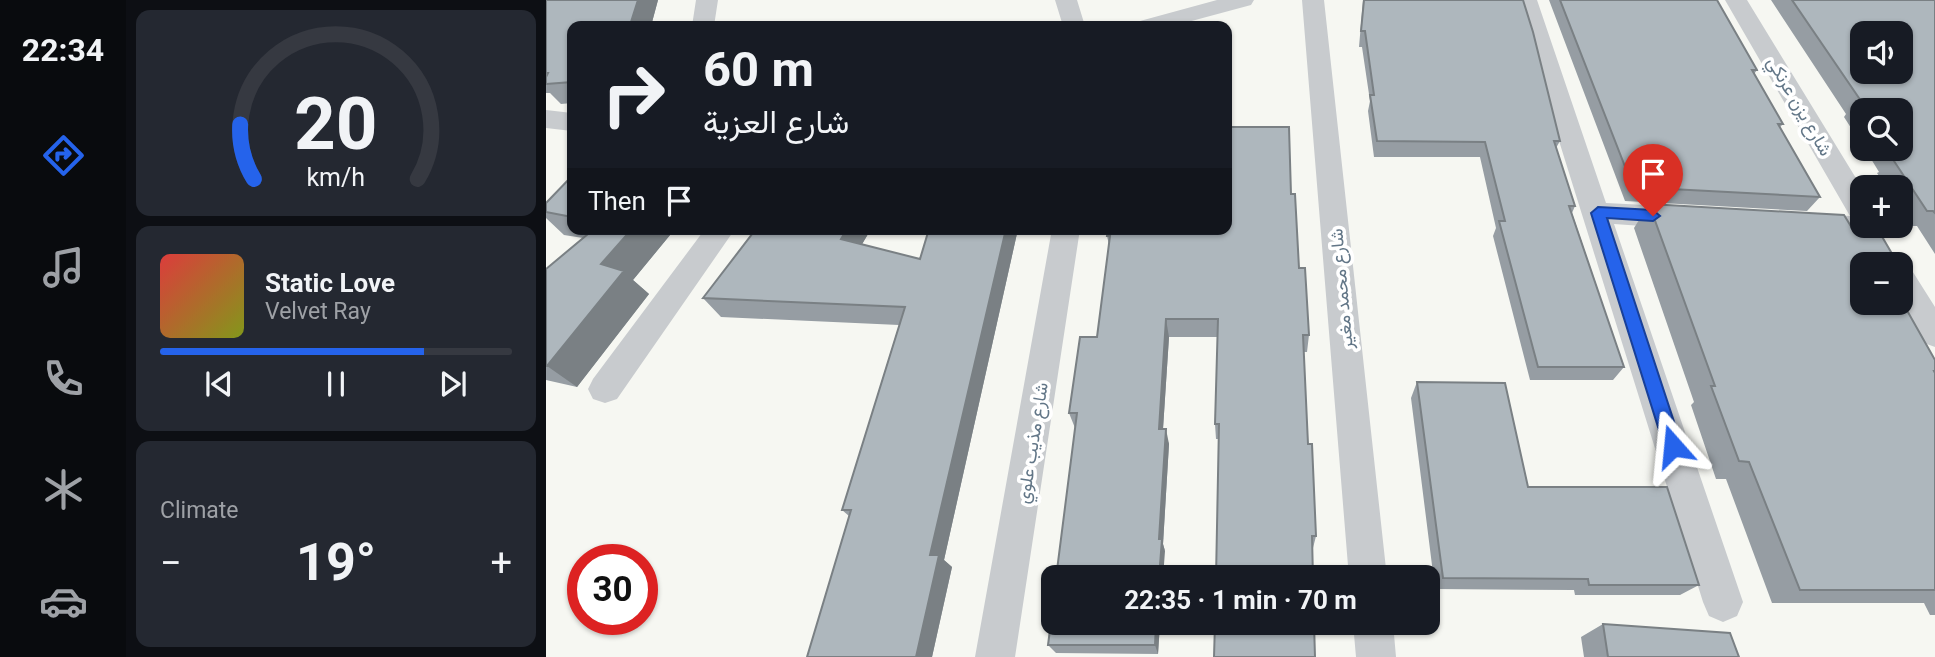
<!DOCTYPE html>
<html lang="en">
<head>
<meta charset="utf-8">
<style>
  body { margin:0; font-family:Roboto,Vazirmatn,sans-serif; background:#242831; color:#f1f3f6; height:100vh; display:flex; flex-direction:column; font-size:26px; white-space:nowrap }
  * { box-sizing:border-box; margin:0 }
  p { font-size:23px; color:#9ea1a6 }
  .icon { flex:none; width:38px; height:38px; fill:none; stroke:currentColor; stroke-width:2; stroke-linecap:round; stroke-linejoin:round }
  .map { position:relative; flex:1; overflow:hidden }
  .drawer { display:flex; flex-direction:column; gap:10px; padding:10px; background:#0d0f14; width:420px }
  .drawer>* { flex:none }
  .top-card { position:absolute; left:21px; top:21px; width:665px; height:214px; border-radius:14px; box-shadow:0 2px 5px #0004; background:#171b24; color:#f1f3f6; overflow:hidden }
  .tools { position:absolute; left:1304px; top:21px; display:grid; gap:14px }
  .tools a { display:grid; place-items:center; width:63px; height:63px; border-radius:14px; background:#171b24; box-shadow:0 2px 5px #0004; font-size:35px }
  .speed { position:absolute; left:21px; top:544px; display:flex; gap:14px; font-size:35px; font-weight:700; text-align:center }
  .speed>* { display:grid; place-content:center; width:91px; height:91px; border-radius:50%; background:#171b24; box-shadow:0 2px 5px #0004; line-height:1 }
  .speed .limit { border:10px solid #d22; background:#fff; color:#111 }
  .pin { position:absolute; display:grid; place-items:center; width:60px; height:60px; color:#fff; margin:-72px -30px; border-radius:50% 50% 50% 0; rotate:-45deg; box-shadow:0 0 7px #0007 }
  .pin .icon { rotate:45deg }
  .me { position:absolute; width:77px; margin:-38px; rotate:342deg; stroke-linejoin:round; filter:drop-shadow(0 0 5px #0008) }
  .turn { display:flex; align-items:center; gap:24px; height:147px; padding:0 21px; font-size:32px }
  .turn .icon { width:91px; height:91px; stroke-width:2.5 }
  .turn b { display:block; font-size:49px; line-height:60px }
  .then { display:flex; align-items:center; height:66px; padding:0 21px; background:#0003; gap:14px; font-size:26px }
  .big { font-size:52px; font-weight:700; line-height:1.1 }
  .drawer .card { flex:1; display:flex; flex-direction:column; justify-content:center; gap:10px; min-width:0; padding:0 24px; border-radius:14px; background:#242831 }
  .drawer .dial { align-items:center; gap:0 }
  .dial svg { height:182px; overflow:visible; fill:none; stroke:#363941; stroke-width:7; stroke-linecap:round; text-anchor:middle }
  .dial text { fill:#f1f3f6; stroke:none }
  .song { display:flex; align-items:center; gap:21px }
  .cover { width:84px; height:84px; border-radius:10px; background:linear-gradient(135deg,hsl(0 70% 55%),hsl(70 70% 35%)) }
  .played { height:7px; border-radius:4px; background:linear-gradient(90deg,#2563eb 75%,#363941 75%) }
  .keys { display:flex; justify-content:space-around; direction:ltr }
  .heat { display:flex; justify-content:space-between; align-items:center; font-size:38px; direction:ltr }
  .trip { position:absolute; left:495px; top:565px; width:399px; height:70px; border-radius:14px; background:#171b24; box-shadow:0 2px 5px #0004; font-weight:700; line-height:70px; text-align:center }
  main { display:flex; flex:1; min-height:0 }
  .tabs { display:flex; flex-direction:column; width:126px; justify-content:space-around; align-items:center; background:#090b0e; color:#9ea1a6 }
  .tabs .icon { width:49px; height:49px }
  .tabs .current { color:#2563eb }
  .tabs b { font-size:32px; color:#f1f3f6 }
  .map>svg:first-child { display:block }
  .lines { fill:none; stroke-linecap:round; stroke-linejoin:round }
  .minor { fill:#c8cbce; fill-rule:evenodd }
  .wall { fill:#969da3 }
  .shaded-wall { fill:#7a8084 }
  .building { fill:#aeb7bd; stroke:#7a8084; stroke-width:2; fill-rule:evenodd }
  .route { fill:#2563eb; stroke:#184099; stroke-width:2 }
  .labels { text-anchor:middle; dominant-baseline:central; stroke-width:7; stroke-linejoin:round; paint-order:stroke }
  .street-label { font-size:18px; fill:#627687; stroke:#fff }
</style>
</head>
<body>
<main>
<nav class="tabs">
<b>22:34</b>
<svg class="icon current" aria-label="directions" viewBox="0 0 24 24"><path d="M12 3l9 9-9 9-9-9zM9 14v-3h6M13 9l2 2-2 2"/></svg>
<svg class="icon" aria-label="music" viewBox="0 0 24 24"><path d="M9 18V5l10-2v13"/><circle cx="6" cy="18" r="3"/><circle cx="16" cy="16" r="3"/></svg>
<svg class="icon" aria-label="phone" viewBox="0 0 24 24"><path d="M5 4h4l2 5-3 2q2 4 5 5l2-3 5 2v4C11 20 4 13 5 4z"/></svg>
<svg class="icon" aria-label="climate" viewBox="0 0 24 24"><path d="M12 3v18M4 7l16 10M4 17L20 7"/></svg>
<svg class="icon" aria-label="car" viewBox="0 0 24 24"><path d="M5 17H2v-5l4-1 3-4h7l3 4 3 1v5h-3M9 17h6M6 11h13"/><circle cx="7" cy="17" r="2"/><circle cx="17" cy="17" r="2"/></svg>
</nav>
<section class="drawer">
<div class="card dial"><svg viewBox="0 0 100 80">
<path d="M14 69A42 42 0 1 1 86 69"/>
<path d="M14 69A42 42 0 0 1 8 45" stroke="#2563eb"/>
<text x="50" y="56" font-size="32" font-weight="700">20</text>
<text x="50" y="72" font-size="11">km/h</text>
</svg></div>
<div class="card">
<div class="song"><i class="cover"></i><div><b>Static Love</b><p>Velvet Ray</p></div></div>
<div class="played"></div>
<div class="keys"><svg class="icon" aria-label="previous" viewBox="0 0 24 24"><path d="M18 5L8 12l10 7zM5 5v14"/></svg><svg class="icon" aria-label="pause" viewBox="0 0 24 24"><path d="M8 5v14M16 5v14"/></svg><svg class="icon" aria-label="next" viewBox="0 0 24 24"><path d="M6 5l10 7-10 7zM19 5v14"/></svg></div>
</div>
<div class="card"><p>Climate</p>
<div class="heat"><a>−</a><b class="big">19°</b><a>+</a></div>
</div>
</section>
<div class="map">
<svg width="1389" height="657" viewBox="0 0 1389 657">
  <rect width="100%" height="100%" fill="#f6f7f2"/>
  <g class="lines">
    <path class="minor" d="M150,0H172L168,26H146Z
      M509,0H531L539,26H517Z
      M671,0H708L705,5L627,26H590L594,21Z
      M756,0H778L841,578H803Z
      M969,0H991L1060,203L1139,207L1149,210L1153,218L1149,226L1139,229L1068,224L1197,602L1191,616L1177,622L1163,616L1157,602Z
      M1179,0H1201L1316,188V226H1339L1336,236C1314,243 1276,240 1254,233L1250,225L1254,217L1264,214L1304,216Z
      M0,110L26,113V131L0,128Z
      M159,229H189L71,399L59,403L47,399L42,389L47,379Z
      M506,229H534L469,657H429Z
      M1354,265L1365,269L1389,307V347L1378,343L1354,303Z
      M807,623H847L850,657H810Z"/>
  </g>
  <path class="wall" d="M0,0H112L105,26H26V103L15,104L4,93H0Z
    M817,0H977L1014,141L1010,148L1029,206L1026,213L1078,367L1067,380H984L947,236L950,228L934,157H828L822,111L824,101L816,47H813Z
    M1003,0H1171L1211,70L1208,74L1237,124L1234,127L1274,197L1261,211L1079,201Z
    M1225,0H1389V254L1371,226H1365L1354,209V187H1340L1331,173L1333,172L1319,149H1354V110H1316V145L1298,117L1300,114Z
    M26,176V229H129L87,280L103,294L31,387L0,380V269L37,238L18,235L0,218V203Z
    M745,194L753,268L763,335L761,352H757L762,444L770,536L767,548L673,439H670L669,424L672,337H623L617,429L623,444L617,544L619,551L529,428L523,413L551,337L563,245L561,236Z
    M1103,204L1316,264L1389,360V615H1384L1378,603H1226L1180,479H1170L1145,405L1148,402L1088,228Z
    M222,229H325L316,244L374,259L383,229H472L398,560L406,567L386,657H261L303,516L296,510L353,325L175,317L157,298Z
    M1354,268L1364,284L1354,292Z
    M871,382L982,487L1153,585L1134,595H1029L1028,590L889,589L865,398Z
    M614,623L612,654L510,653L502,645Z
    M1057,624L1193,657H1038L1035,637Z"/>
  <path class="shaded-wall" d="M92,0H112L105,26H85L84,25Z
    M86,229H129L87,280L103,294L31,387L1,366L55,264Z
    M301,229H325L308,258L295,239Z
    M460,229H472L398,560L406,567L386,657H370L384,555Z
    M620,319L623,337L616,444L613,429Z
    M620,429L623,444L617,544L619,551L617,578H613V539Z
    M610,623H614L612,654L609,645Z"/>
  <path class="building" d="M0,0H92L84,25L102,23L100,26H26V82L0,84V77L2,73H0Z
    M818,0H977L987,32L1014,141H1008L1029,206H1023L1078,367H992L953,221H959L939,142L831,141L824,95H828L819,31H815Z
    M1014,0H1171L1211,70H1206L1237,124H1232L1274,197L1087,187Z
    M1246,0H1389V213L1387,211H1381L1346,158H1349L1343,149H1354V110H1317L1311,101H1315ZM1316,33H1354V72H1316Z
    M681,127H743L745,194H749L753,268H759L763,335H757L762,444H766L770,536H766L767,578H670L673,424H669L672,319H620L613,429H620L613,539H616L613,578H510L531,413H523L534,337H551L564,236H561L562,229H681Z
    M26,176V217L0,212V203Z
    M1103,204L1298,215L1306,228H1331L1352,264H1316V303H1354V298L1389,360V371H1388L1389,373V590H1254L1203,462L1193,461L1165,386H1169Z
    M48,229H86L55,264L78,271L1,366H0V269Z
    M210,229L220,232L222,229H301L295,239L374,259L383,229H460L384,555H393L370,657H261L305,510H296L359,307L157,298Z
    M1354,268L1364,284H1354Z
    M871,382L959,383L982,487H1121L1153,585H1043L1042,579L897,578Z
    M508,599V623H610L609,645H502Z
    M669,623H768L769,657H668Z
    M1057,624L1184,633L1193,657H1062Z"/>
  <path class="route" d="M1052,207L1107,210L1114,216L1107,221L1061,218L1136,446L1133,452L1127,454L1121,452L1118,446L1045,213Z"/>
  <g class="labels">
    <g class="street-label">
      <text transform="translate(1254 106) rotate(60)">شارع يزن عرنكي</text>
      <text transform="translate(795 289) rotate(-95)">شارع محمد مغير</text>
      <text transform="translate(486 443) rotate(-81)">شارع مذيب علوي</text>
    </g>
  </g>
</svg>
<div class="tools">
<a><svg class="icon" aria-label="sound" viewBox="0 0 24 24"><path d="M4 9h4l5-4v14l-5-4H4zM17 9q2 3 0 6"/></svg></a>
<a><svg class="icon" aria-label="search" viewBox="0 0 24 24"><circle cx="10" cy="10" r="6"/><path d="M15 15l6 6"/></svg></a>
<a>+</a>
<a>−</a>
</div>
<div class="speed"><div class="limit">30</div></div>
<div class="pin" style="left:1107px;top:216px;background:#d93025"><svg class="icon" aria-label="arrive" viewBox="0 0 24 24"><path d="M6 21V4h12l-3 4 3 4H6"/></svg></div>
<svg class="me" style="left:1127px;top:446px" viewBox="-20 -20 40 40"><path d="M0-17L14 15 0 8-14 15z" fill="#2563eb" stroke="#fff" stroke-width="4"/></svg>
<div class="trip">22:35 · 1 min · 70 m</div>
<div class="top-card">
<div class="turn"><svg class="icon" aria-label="right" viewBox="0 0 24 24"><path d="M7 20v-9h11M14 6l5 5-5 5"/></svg><div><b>60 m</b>شارع العزية</div></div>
<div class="then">Then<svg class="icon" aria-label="arrive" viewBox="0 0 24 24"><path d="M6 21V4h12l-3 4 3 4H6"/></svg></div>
</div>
</div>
</main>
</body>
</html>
